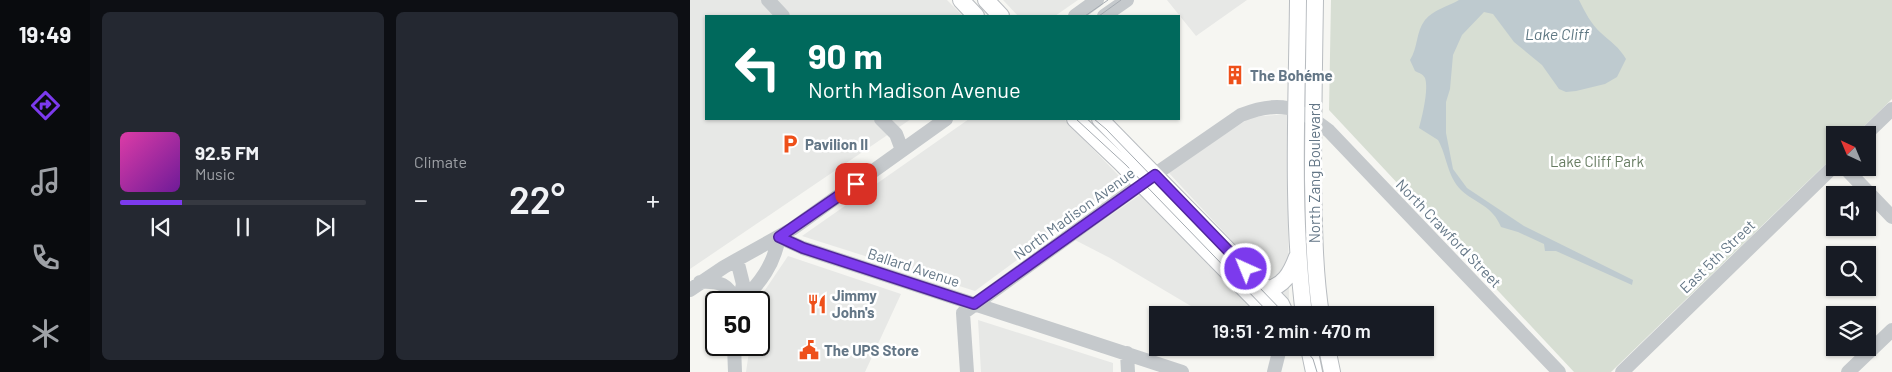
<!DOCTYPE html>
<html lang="en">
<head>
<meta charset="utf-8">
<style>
  body { margin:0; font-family:Barlow,sans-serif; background:#242831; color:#f1f3f6; height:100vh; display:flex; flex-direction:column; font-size:19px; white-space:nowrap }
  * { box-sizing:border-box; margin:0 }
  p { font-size:16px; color:#9ea1a6 }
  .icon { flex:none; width:28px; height:28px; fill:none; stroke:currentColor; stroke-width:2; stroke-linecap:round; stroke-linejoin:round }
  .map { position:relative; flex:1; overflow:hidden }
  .drawer { display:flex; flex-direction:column; gap:12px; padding:12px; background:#0d0f14; width:600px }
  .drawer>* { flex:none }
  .top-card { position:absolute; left:15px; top:15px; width:475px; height:105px; border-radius:0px; box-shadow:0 1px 4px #0004; background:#00695c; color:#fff; overflow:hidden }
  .needle { width:32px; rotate:316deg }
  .tools { position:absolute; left:1136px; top:126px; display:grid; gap:10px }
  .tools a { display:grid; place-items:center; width:50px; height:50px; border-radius:0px; background:#171b24; box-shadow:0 1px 4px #0004; font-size:25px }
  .speed { position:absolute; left:15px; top:291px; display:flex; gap:10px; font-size:25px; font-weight:700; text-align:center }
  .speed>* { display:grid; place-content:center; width:65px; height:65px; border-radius:50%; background:#171b24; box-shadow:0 1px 4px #0004; line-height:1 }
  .speed .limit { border:2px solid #111; border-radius:8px; background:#fff; color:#111 }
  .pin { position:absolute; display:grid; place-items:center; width:42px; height:42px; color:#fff; margin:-21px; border-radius:10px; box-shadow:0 2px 8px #0006 }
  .me { position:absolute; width:55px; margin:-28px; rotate:316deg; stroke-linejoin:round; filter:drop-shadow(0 0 4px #0008) }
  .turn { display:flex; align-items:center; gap:18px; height:105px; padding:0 20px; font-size:22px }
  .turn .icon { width:65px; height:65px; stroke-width:2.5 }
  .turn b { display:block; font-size:35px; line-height:42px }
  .big { font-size:38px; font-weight:600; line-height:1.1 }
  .drawer .card { flex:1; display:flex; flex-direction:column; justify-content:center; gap:8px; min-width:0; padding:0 18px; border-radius:8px; background:#242831 }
  .song { display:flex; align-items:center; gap:15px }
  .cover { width:60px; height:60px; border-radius:8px; background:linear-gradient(135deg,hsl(320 70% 55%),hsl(280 70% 35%)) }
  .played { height:5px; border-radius:2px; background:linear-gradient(90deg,#7c3aed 25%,#363941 25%) }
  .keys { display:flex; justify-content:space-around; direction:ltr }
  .heat { display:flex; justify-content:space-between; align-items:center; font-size:28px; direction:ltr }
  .drawer .tiles { flex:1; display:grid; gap:12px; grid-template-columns:repeat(2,1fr) }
  .trip { position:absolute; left:459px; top:306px; width:285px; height:50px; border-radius:0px; background:#171b24; box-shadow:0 1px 4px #0004; font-weight:600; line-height:50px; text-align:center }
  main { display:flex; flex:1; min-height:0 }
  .tabs { display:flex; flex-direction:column; width:90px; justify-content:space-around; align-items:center; background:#090b0e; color:#9ea1a6 }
  .tabs .icon { width:35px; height:35px }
  .tabs .active { color:#7c3aed }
  .tabs b { font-size:22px; color:#f1f3f6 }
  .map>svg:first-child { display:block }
  .built { fill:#e7e8e6 }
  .green { fill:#d7ded3 }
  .water { fill:#becacf }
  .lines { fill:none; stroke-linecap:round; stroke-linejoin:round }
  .major-casing { stroke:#b8bcc0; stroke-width:18 }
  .minor { stroke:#c5c9cc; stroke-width:14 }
  .major { stroke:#fff; stroke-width:16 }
  .tram { stroke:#a5abb1; stroke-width:1 }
  .route-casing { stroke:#51269a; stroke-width:12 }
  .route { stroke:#7c3aed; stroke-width:9 }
  .labels { text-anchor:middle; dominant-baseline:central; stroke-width:5; stroke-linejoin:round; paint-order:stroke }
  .poi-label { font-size:15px; font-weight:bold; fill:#637686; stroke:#fff; text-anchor:start }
  .park-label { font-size:15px; fill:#677c62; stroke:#fff }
  .street-label { font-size:15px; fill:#637686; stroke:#fff }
  .water-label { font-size:16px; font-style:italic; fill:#5f7883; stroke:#fff }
</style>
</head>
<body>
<main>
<nav class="tabs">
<b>19:49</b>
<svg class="icon active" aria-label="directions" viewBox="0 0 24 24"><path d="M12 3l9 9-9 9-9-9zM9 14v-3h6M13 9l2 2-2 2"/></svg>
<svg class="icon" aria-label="music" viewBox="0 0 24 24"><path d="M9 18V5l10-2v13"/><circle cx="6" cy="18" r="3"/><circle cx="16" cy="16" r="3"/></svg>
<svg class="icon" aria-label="phone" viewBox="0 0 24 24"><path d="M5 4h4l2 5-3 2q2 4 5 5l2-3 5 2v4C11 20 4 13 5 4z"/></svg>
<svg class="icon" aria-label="climate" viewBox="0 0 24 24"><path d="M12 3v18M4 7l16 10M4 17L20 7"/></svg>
</nav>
<section class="drawer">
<div class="tiles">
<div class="card">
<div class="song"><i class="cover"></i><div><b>92.5 FM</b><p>Music</p></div></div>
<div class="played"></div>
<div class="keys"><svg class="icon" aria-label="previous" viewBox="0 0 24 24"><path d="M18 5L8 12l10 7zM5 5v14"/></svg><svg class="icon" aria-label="pause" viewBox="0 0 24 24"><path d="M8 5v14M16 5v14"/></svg><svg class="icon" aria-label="next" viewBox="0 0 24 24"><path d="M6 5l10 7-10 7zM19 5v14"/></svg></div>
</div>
<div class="card"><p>Climate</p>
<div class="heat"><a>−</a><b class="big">22°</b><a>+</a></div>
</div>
</div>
</section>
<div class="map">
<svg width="1202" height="372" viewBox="0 0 1202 372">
  <rect width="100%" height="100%" fill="#f6f6f2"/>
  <path class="built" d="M0,0H257L273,16H16V119H221L0,269Z
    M313,0H388L365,16H328Z
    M477,0H557L506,36Z
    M597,114L599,302L478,172L561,117Z
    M279,119H374L434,181L285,291L112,236Z
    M451,194L572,315H516L420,258L385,240Z
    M98,256L211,294L175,372H56L60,345H69L67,302Z
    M288,320L423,363V372H291Z"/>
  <path class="green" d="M641,0H1202V99L1165,135H1145V155L921,372H884L639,110Z"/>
  <path class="water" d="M769,0H889C895,12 901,24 911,33C921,42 929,47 936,59L927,77L915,84L886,91L876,92L869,89L852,65L824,42L803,14L794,12L772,35L763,55L760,89L756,102V133L763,169L777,188L834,226L943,280L942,285L866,251H855L854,244L828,232L811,227C802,205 786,204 771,190C757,176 757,156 748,140L729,128C732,117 739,89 735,78C733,74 729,73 725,71L720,60C728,48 726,31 735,20C743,10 759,6 769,0Z"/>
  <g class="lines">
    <defs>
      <path id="major" d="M271,0L286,16
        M296,0L311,16
        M608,0C607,105 601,211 614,315
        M625,0C624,60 623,119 623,179C624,224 624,270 631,315
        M385,119L430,162L580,315
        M410,119L591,304L596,315
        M576,290C594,286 601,273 607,257
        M619,348L624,372
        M637,348L642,372"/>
    </defs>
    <use href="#major" class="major-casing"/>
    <path class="minor" d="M78,0L93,16
      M385,16L407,0
      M414,16L437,0
      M191,119L206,134L212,150
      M1175,135L1202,109
      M1155,168L1202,217
      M89,237L113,248L492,372
      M47,260L53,284L49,302
      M10,282C31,281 37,284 47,302
      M0,290L34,267L102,229L256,119
      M51,302C70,283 84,265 89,237
      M44,345L45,372
      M437,353L438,372
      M277,372L273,313L451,184L551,115C589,100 608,106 639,131L869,372
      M584,372L590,348
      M932,372L1145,165
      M1158,372L1202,330"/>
    <use href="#major" class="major"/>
    <path class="tram" d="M395,16L418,0
      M409,16L431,0
      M386,119L436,165L581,315
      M404,119L416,129L596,315
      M614,348L623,359L627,372"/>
  </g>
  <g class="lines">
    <defs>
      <path id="route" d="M166,184L89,237L113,248L284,304L465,175L556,269"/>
    </defs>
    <use href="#route" class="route-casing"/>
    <use href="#route" class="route"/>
  </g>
  <defs>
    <symbol id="building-bare" viewBox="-9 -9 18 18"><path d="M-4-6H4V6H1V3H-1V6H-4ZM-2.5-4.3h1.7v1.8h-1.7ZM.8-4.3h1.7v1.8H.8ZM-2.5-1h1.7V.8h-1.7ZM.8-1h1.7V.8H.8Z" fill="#ee501a" stroke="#fff" stroke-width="2.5" paint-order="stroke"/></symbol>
    <symbol id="parking-bare" viewBox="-9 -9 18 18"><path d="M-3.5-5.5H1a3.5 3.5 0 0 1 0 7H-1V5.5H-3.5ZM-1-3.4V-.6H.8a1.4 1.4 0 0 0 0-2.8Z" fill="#ee501a" stroke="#fff" stroke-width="2.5" paint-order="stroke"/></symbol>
    <symbol id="restaurant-bare" viewBox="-9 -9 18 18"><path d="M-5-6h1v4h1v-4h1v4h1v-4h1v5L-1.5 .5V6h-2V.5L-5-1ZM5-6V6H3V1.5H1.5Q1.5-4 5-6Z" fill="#ee501a" stroke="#fff" stroke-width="2.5" paint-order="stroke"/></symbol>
    <symbol id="civic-bare" viewBox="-9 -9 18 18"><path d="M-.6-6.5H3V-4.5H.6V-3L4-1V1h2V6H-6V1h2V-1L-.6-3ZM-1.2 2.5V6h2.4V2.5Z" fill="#ee501a" stroke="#fff" stroke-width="2.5" paint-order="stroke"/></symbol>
  </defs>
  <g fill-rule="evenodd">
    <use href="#building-bare" x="531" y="61" width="28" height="28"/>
    <use href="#parking-bare" x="86" y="130" width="28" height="28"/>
    <use href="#restaurant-bare" x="113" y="290" width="28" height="28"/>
    <use href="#civic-bare" x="105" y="336" width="28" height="28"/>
  </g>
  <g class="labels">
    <g class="poi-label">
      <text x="560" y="75">The Bohéme</text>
      <text x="115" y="144">Pavilion II</text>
      <text x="142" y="295">Jimmy<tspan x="142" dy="17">John's</tspan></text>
      <text x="134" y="350">The UPS Store</text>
    </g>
    <g class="park-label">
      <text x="907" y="161">Lake Cliff Park</text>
    </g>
    <g class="street-label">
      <text transform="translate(624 173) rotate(-90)">North Zang Boulevard</text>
      <text transform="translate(384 213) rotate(-36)">North Madison Avenue</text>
      <text transform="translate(759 233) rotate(46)">North Crawford Street</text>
      <text transform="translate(1027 256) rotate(-44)">East 5th Street</text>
      <text transform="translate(224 267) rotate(18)">Ballard Avenue</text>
    </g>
    <g class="water-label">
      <text x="867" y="33">Lake Cliff</text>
    </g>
  </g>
</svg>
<div class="tools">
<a><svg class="needle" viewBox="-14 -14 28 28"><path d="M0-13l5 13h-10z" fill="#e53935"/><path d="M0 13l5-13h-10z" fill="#9ea1a6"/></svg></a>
<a><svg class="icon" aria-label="sound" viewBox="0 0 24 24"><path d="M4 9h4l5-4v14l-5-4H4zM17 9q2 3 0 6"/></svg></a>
<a><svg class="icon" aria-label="search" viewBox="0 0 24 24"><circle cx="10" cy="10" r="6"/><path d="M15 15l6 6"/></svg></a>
<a><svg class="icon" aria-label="layers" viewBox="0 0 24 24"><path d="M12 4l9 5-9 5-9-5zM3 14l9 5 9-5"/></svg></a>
</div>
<div class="speed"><div class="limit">50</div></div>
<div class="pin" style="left:166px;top:184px;background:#d93025"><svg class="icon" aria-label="arrive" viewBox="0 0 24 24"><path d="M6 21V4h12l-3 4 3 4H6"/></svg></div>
<svg class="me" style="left:556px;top:269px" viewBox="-20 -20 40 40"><circle r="17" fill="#7c3aed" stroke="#fff" stroke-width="3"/><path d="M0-11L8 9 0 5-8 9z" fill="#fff"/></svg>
<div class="trip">19:51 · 2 min · 470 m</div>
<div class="top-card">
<div class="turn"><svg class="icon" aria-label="left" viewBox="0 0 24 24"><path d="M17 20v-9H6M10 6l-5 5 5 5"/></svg><div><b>90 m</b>North Madison Avenue</div></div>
</div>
</div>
</main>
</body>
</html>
